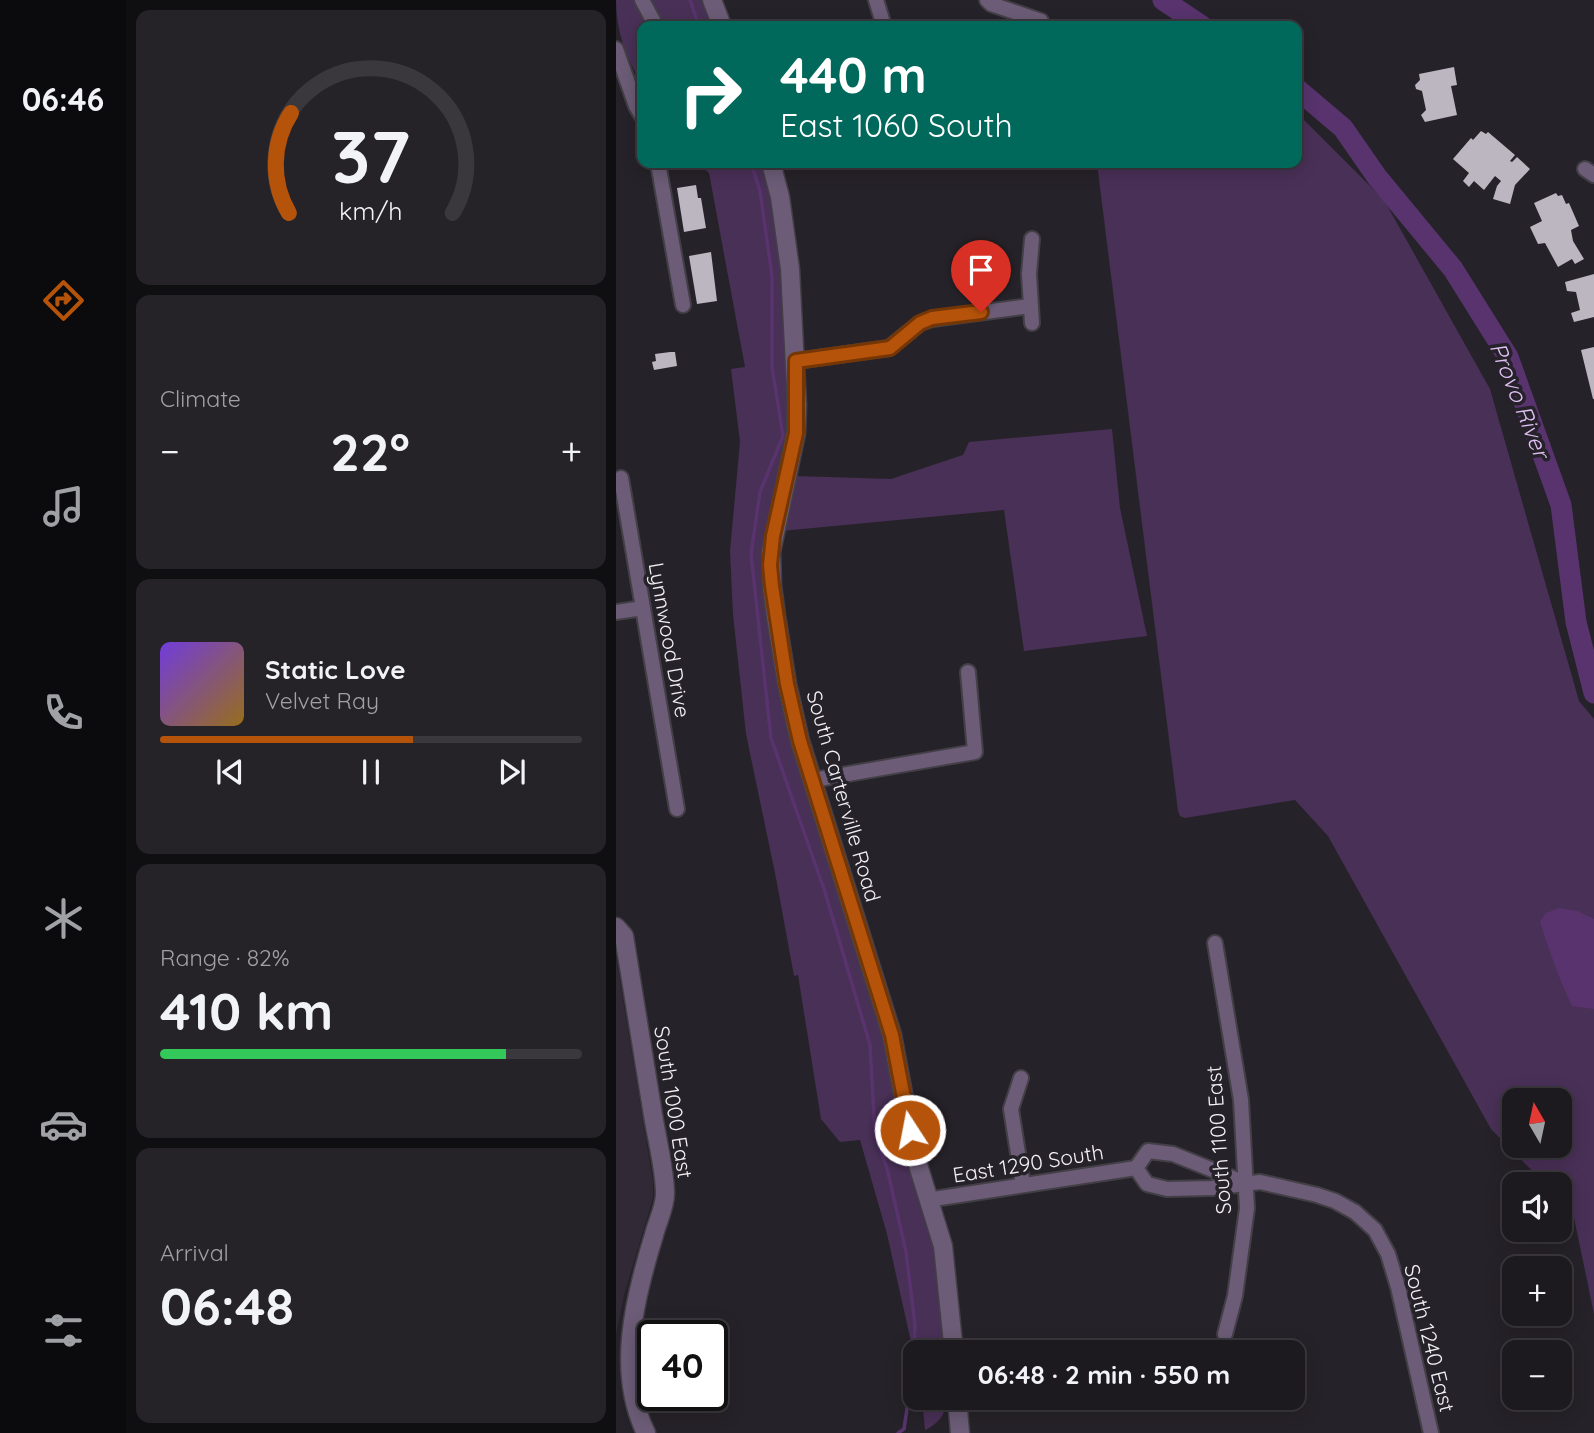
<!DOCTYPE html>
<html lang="en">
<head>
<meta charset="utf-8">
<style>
  body { margin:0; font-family:Quicksand,sans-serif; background:#252328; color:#f1f3f6; height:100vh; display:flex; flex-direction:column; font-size:26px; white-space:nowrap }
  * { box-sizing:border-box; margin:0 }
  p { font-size:23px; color:#a0a1a4 }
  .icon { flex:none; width:38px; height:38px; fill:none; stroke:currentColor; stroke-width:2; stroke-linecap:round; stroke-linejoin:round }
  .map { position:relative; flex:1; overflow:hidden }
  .sheet { display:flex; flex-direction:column; gap:10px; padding:10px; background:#0f0e11; width:490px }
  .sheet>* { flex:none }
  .top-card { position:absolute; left:21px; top:21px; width:665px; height:147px; border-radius:14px; box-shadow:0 4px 18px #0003,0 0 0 2px #3a383d; background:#00695c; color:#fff; overflow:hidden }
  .needle { width:46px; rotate:351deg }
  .buttons { position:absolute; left:886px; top:1088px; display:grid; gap:14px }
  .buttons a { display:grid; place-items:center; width:70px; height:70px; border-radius:14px; background:#1c1a1f; box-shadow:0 4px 18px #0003,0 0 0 2px #3a383d; font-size:35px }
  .speed { position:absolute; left:21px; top:1320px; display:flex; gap:14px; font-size:35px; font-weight:700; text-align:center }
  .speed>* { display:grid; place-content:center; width:91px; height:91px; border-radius:50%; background:#1c1a1f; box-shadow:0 4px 18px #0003,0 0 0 2px #3a383d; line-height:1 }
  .speed .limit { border:4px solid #111; border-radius:10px; background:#fff; color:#111 }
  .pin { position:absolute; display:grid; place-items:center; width:60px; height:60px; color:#fff; margin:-72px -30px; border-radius:50% 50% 50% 0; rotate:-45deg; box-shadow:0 0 7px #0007 }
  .pin .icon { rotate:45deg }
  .me { position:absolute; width:77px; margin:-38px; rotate:349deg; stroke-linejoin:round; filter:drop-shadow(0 0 5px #0008) }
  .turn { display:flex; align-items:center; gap:24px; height:147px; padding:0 28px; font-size:32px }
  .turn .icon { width:91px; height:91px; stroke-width:2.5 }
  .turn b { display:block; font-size:49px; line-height:60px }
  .big { font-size:52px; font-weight:700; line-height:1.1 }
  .sheet .widget { flex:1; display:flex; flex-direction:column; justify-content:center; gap:10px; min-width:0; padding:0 24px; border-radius:14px; background:#252328 }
  .sheet .dial { align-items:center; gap:0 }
  .dial svg { height:182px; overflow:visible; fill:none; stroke:#3a383d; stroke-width:7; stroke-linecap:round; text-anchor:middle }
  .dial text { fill:#f1f3f6; stroke:none }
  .song { display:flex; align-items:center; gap:21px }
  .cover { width:84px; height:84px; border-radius:10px; background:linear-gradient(135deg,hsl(260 70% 55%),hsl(40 70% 35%)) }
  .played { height:7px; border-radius:4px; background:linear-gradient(90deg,#b45309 60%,#3a383d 60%) }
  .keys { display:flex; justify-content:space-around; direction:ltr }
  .heat { display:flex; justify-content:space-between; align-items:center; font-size:38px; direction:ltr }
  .charge { height:10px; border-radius:5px; background:linear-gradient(90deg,#34c759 82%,#3a383d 0) }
  .trip { position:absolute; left:287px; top:1340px; width:402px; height:70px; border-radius:14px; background:#1c1a1f; box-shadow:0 4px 18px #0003,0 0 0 2px #3a383d; font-weight:700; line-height:70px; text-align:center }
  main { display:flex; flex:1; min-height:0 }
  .tabs { display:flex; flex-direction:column; width:126px; justify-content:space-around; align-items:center; background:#0b0a0c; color:#a0a1a4 }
  .tabs .icon { width:49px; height:49px }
  .tabs .selected { color:#b45309 }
  .tabs b { font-size:32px; color:#f1f3f6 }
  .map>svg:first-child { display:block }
  .built { fill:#312936 }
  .green { fill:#493057; fill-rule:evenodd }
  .water { fill:#58336e }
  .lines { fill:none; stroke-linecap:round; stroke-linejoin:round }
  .stream { stroke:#58336e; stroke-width:3.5 }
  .river { stroke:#58336e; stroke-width:21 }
  .building { fill:#bcb6c1 }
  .minor-casing { stroke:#433f46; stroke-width:18 }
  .tertiary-casing { stroke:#433f46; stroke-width:21 }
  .minor { stroke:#6c5c77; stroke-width:14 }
  .tertiary { stroke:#6c5c77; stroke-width:18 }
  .route-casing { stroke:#753606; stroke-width:18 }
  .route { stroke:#b45309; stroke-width:12 }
  .labels { text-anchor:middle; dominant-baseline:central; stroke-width:7; stroke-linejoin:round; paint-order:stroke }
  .street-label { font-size:21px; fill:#f3f0f5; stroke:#262229 }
  .water-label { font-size:23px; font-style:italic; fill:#dfbff4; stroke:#262229 }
</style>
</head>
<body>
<main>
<nav class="tabs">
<b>06:46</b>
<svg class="icon selected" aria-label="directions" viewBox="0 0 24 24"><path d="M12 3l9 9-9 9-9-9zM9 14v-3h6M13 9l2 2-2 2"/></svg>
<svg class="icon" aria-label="music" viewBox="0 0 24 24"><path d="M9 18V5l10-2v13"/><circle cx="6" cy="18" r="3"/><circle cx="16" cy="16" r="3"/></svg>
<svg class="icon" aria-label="phone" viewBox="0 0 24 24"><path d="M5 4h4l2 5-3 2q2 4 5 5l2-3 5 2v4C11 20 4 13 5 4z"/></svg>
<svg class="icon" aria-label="climate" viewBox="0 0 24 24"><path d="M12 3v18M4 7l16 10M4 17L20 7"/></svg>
<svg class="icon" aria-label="car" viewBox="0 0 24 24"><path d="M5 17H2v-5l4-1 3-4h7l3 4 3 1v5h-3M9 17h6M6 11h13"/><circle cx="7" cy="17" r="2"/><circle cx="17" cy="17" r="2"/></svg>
<svg class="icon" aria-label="filters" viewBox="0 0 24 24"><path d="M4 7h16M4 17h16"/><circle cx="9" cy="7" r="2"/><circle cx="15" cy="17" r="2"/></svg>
</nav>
<section class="sheet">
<div class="widget dial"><svg viewBox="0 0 100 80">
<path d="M14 69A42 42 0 1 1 86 69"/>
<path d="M14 69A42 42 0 0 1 15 25" stroke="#b45309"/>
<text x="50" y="56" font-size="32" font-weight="700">37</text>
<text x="50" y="72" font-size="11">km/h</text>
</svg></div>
<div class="widget"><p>Climate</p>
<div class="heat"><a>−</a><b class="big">22°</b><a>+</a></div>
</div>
<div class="widget">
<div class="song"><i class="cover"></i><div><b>Static Love</b><p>Velvet Ray</p></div></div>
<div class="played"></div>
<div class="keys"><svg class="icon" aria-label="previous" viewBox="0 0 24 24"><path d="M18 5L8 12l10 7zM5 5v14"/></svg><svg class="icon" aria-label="pause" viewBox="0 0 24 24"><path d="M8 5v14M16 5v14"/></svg><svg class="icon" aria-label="next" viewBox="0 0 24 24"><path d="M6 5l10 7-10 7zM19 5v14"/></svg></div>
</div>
<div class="widget"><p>Range · 82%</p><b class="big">410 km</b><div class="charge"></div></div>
<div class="widget"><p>Arrival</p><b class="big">06:48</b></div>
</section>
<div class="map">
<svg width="978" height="1433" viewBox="0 0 978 1433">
  <rect width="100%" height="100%" fill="#262229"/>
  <path class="built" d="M0,957L37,1182V1198L8,1295L0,1334Z"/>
  <path class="green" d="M0,0H19L35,26H26V84C10,58 0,31 0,0Z
    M34,0H89L98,26H47Z
    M681,113L768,200L874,389L963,701L978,719V1314L957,1213L943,1198V1185H930L875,1129L712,836L679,800L569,818L564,816L562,811L481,163H681ZM898,1101H943V1146H898Z
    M81,163H149L162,214L171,322L174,413L155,623L258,990L318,1240L330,1353H299V1360L271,1234L244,1140L224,1142L205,1119L182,975L178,976L160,878L130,734L117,614L114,551L124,442L115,369L129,367L93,173Z
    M496,429L504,508L531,636L408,651L388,510L165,531L179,476L275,479L347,455L353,442Z
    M306,1398H332C329,1414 324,1423 309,1430Z"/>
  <path class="water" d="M943,908L961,911L978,919V1009L956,1006C943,979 933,950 924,922L930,913Z"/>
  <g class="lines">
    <path class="stream" d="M74,0L83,26
      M135,163L144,191L156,276V367L167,436L144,492L135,554L155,738L209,892L254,1045L259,1135L271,1168L290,1252L299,1325L297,1368L288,1429L282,1433"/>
    <path class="river" d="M547,0L586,26
      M681,89L727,128L761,177L837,269L892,357L945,505L960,622L978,693"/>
  </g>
  <path class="building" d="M838,67L841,85L835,86L841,115L809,122L805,115L810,110L806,91L800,89L799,85L804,80L803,74Z
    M865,131L870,134L872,132L899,155L894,161L896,162L901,157L914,169L899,185L894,204L877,199L881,186L885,181L879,176L868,190L858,181L853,187L847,181L853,173L837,159L855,138L857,140Z
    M80,185L82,198H85L90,228L68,232L61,188Z
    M940,193L942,196L946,195L950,204L953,203L963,226L955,230L957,241L968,259L959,264L956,259L942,267L929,243L922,244L914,227L926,221L918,203Z
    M95,252L101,301L81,304L73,256Z
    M978,274V317L958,322L955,313L964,310L960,292L951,291L949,282Z
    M978,347V399H977L965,350Z
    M54,352H59L61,366L38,370L36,362L40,361L39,354Z"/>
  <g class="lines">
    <defs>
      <path id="minor" d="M26,0L40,26
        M260,0L268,26
        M371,0L375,4L425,21
        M0,49L20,106L26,116
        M42,163L67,305
        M969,169L978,175
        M416,323L413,274L416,239
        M180,361L273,348L304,323L316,319L414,306
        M5,478L61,809
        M0,612L27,608
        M197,780L359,752L352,672
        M599,943L625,1100L631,1208L619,1296L609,1334
        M405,1078L395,1109L407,1185
        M520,1168L531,1184L551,1189L596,1188L644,1182L701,1195L719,1201L739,1212L759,1230L772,1254L782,1287L815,1433
        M311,1200L520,1168L532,1151L557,1154L629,1183"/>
      <path id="tertiary" d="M96,0L106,26
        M155,163L164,197L174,269L181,405L180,433L155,552L156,586L160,616L171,684L184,741L276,1035L298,1152L327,1246L338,1353
        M0,927L8,936C18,996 27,1056 37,1115C41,1140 49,1170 49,1194C49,1207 41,1223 38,1235C18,1300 0,1372 30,1433
        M341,1398L344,1433"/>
    </defs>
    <use href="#minor" class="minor-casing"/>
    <use href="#tertiary" class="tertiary-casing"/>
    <use href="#minor" class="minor"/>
    <use href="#tertiary" class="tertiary"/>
  </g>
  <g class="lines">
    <defs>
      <path id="route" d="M294,1130L276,1035L184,741L171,684L156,586L154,565L157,536L180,433V361L274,348L304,323L316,318L365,312"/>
    </defs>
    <use href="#route" class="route-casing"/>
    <use href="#route" class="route"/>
  </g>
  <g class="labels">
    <g class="street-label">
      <text transform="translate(54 640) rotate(80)">Lynnwood Drive</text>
      <text transform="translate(228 796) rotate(74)">South Carterville Road</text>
      <text transform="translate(58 1102) rotate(81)">South 1000 East</text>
      <text transform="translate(602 1140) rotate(-94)">South 1100 East</text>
      <text transform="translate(412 1163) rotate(-9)">East 1290 South</text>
      <text transform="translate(814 1338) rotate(76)">South 1240 East</text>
    </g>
    <g class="water-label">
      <text transform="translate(904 400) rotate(68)">Provo River</text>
    </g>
  </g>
</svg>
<div class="buttons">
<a><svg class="needle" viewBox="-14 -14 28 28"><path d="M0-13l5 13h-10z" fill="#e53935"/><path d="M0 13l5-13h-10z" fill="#a0a1a4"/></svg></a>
<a><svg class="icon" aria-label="sound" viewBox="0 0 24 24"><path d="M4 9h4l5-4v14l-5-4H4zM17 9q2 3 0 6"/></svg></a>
<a>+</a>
<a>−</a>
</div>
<div class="speed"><div class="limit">40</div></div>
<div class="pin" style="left:365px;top:312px;background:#d93025"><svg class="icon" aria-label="arrive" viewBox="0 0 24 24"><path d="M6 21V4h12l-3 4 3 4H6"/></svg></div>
<svg class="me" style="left:294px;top:1130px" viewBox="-20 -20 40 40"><circle r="17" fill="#b45309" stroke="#fff" stroke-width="3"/><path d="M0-11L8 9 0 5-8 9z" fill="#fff"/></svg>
<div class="trip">06:48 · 2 min · 550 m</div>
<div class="top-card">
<div class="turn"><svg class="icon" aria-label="right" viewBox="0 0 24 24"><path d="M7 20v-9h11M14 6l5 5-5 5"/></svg><div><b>440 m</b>East 1060 South</div></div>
</div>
</div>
</main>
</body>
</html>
